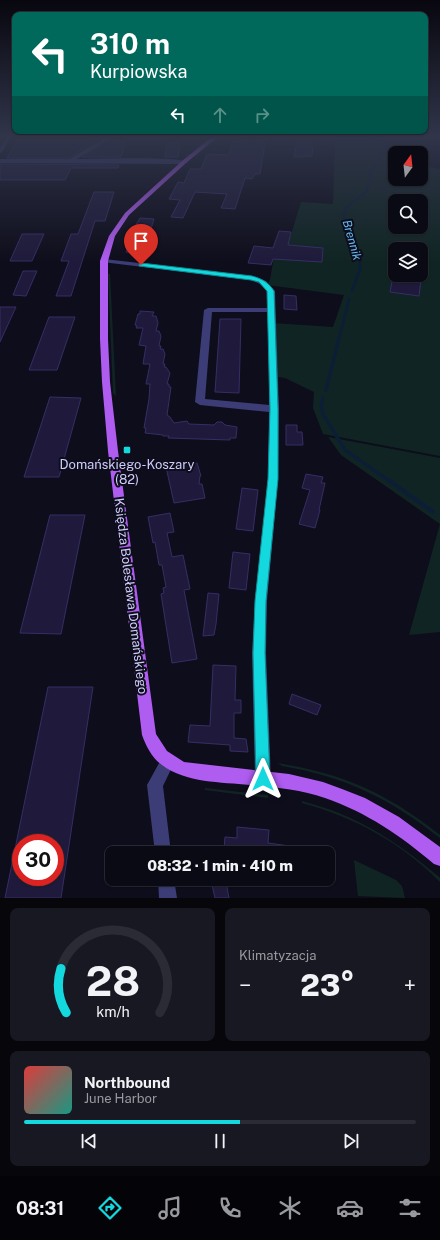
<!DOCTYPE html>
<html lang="pl">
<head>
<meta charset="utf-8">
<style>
  body { margin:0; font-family:"Public Sans",sans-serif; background:#181822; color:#f1f3f6; height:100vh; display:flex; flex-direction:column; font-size:15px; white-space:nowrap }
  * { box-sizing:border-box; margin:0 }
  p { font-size:13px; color:#999aa0 }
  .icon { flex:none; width:22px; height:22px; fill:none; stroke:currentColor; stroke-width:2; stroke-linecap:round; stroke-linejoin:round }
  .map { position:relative; height:898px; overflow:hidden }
  .side { display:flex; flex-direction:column; gap:10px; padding:10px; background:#06060b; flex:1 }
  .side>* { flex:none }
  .guide { position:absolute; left:12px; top:12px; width:416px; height:122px; border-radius:8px; box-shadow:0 1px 3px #0004,0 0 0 1px #2a2b34; background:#00695c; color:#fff; overflow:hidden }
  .needle { width:26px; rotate:15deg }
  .buttons { position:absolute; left:388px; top:146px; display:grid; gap:8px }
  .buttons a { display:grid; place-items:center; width:40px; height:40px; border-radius:8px; background:#0a0a14; box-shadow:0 1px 3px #0004,0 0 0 1px #2a2b34; font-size:20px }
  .speed { position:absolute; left:12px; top:834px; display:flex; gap:8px; font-size:20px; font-weight:700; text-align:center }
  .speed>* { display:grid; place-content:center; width:52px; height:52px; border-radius:50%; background:#0a0a14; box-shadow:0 1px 3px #0004,0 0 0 1px #2a2b34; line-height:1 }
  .speed .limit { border:6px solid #d22; background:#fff; color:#111 }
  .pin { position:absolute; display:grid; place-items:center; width:34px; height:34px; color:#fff; margin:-41px -17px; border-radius:50% 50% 50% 0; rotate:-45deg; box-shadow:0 0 4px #0007 }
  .pin .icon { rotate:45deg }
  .me { position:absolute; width:44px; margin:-22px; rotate:0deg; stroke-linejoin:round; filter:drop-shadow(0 0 3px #0008) }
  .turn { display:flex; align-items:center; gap:14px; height:84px; padding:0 12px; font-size:18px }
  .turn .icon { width:52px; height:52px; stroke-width:2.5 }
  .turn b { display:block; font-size:28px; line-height:34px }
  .lanes { display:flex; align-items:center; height:38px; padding:0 12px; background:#0003; justify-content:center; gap:20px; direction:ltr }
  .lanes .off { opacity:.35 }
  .big { font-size:30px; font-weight:800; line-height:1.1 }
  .side .card { flex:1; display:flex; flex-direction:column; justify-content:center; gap:6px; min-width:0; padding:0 14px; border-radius:8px; background:#181822 }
  .side .dial { align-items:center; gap:0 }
  .dial svg { height:104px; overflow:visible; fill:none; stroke:#2a2b34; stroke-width:7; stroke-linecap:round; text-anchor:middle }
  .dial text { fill:#f1f3f6; stroke:none }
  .song { display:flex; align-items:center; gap:12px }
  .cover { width:48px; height:48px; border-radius:6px; background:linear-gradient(135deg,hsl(0 70% 55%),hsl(170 70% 35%)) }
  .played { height:4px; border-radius:2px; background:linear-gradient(90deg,#13d9df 55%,#2a2b34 55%) }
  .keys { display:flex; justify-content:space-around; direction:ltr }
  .heat { display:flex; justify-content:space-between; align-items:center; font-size:22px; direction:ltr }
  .side .tiles { flex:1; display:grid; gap:10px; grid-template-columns:1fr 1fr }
  .card:last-child { grid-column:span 2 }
  .trip { position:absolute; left:105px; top:846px; width:230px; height:40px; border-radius:8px; background:#0a0a14; box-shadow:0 1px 3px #0004,0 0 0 1px #2a2b34; font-weight:800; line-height:40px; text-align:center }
  .tabs { display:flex; height:64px; justify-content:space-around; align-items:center; background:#040408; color:#999aa0 }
  .tabs .icon { width:28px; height:28px }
  .tabs .selected { color:#13d9df }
  .tabs b { font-size:18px; color:#f1f3f6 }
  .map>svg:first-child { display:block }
  .green { fill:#102523; fill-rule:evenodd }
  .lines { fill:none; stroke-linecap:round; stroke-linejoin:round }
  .stream-far3 { stroke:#0c1e35; stroke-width:2.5 }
  .stream-far2 { stroke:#0c1e35; stroke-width:3 }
  .stream-far1 { stroke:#0c1e35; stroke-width:3.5 }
  .stream { stroke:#0c1e35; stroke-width:4.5 }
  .building { fill:#1f1a3b; stroke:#352e65; fill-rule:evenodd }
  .minor { fill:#3c3d76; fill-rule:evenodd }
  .major { fill:#af5cf1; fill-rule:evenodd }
  .route { fill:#13d9df; stroke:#0c8d91 }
  .poi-dot { fill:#13d9df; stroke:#0e0d1b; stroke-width:1.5 }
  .labels { text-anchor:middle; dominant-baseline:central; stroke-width:4; stroke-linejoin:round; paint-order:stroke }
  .far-water-label { font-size:12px; font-style:italic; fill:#63b9f2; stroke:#0e0d1b }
  .poi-label { font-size:13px; fill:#ceccfb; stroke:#0e0d1b }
  .street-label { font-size:13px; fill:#ceccfb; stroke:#0e0d1b }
</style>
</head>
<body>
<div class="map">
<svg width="440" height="898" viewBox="0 0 440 898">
  <rect width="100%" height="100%" fill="#0e0d1b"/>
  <path class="green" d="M335,136H386L383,143L385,146L389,160L395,161V179H421V165L440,169V456L323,434L313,408L314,392L285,378L273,376L272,323L333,327L344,295L267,285L270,280L275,251L288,244L301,202L333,204ZM395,201H421V227H395ZM395,249H421V275H395Z
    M108,274H110L116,396L113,393Z
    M328,437L440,458V632L409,635L440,524L341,455Z
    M278,763C344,774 387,793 440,835V838C389,798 346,777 282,766Z
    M205,788L268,795V798L205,790Z
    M302,801C358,816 393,839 438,876L440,878V882C402,843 354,817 302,803Z
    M354,860L396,880L402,886L405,898L358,896Z"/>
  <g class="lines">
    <path class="stream-far3" d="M347,226L344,216L346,208L367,191L371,172L383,152L380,144L370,136"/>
    <path class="stream-far2" d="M347,225L360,261V269L352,291
      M339,339L349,299"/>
    <path class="stream-far1" d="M326,390L339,338
      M323,398L321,406L323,414L345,450L391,482"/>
    <path class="stream" d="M390,481L433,512"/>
  </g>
  <path class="building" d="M20,136H104L69,158H7Z
    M115,136H127L121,157H82Z
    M234,136L266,137L260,174H255L252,179L245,178L235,209L221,208L227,194L195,192L183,218L171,217L180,200L169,199L178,182L184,183L190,169H201L207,154L229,155Z
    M298,136L310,137V145H313L312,156L294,157Z
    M167,143H180L178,157H165Z
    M0,164L119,165L118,168H71L65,180H0Z
    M94,192H114L105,221H95L71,296H56L69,261H61L71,234H78Z
    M140,218L154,219L143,255L131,254L132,253L126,252L131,243H125Z
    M279,231L291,232L288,245L323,248L322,262L273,259L271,265L248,263L254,246L273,248Z
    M22,234H44L32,261H10Z
    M23,271H37L26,296L13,295Z
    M393,276L421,280L419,296L390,292Z
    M284,295L296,296L297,310L284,309Z
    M0,307H16L0,342Z
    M140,311L154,312L152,316H156L158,323L156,331H159L161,336L159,346H161L160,349H163L165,354L163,364H165L164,367H166L170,373L167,384H169V387H171L167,415L170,417L174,423L187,421L189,424L214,425L217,422H222L225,425L237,427L236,438H230V440L168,438L169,436H163V435L145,433L146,428H144L149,399L150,384H146L150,364H143L146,346L139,345L143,328H136L137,326L135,325L138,314H140Z
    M49,317H75L57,370H29Z
    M220,319H241L239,393L215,392Z
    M50,397L81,398L59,477H24Z
    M286,425H297V432H302L303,445H286Z
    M188,463V464L197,463L201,476H200L199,484H202L205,498L174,503L166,467Z
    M306,474L323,477L321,483H325L319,510H320L315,528L299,524L310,490L302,488Z
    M242,488L258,490L253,531L236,529Z
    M170,513L174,532L167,533L172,557L183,555L190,589L184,590L197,659L172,663L161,594L164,593L163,588L166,587L162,565H159L155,542L153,543L148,517Z
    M50,515H85L61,634L20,633Z
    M233,552L250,554L246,590L229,588Z
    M208,593L219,594L216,624L214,635L203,636Z
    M213,665L236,666L235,700H241V713H234V738L246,739L248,752L230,751V745L188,742L190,725L210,726Z
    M48,687H93L61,898H5ZM19,843H55V877H21V843Z
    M292,694L321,705L317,715L289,704Z
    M237,827L269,830L268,843L297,847V853H236V851L224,849L225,837L237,838Z
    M226,882L229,898H215L212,885Z"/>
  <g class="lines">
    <path class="minor" d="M7,136H12L2,152L0,153V147Z
      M108,136H114L77,159C93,159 178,156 187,162L184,164L0,163V159H69Z
      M104,259L252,276L266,281L275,291L279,409L278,479L267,601L266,653L271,779L268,784L263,787L258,784L255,779L252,653L255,601L268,479L269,412L200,405L195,402L204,310L208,308H268L267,291L260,284L251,280L102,262V260ZM212,312H268L269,405L205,399Z
      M168,754L173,756L175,761L163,786L171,853H155L147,785L163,756Z
      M158,879H174L177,898H159Z"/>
    <path class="major" d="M213,136H219L186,163L129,215L115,236L108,261V339L110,382L118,451L156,734L167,751L184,762L289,774L323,782L342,789L365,798L399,817L440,847V866L434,864C401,836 366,812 325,798C301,790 275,787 250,785C221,782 186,783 162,765C152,758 146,746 142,735L108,451L102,382L100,339V261L109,236L125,213L182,161Z"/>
  </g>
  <linearGradient id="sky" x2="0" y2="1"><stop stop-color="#08070f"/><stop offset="0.52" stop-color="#30354a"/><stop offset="1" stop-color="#30354a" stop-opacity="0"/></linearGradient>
  <rect width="440" height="262" fill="url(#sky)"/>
  <path class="route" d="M141,263L252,276C262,279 268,282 274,291L278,409V479L266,601L265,653L270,779L268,784L263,786L258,784L256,779L253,653L255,601L268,479L270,409L267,291L259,282L251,280L139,266V264Z"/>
  <rect class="poi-dot" x="123" y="446" width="8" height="8" rx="2"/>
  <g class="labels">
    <g class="far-water-label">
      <text transform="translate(352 240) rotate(74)">Brennik</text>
    </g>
    <g class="poi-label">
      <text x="127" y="464">Domańskiego-Koszary<tspan x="127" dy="15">(82)</tspan></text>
    </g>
    <g class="street-label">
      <text transform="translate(131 596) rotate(83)">Księdza Bolesława Domańskiego</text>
    </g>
  </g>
</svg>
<div class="buttons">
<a><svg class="needle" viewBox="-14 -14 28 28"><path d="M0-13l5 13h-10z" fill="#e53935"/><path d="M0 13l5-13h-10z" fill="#999aa0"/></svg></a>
<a><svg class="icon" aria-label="search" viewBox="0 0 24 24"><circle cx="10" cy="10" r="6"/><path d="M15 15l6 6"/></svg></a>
<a><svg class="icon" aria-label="layers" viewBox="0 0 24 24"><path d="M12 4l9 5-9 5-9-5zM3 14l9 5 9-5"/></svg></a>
</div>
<div class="speed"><div class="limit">30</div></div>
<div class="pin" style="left:141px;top:265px;background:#d93025"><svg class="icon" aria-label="arrive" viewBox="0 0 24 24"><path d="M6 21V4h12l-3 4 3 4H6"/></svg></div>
<svg class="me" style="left:263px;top:779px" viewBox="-20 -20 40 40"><path d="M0-17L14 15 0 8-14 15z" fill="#13d9df" stroke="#fff" stroke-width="4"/></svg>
<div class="trip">08:32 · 1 min · 410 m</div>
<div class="guide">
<div class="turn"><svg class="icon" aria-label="left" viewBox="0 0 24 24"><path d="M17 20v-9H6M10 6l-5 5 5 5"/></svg><div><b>310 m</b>Kurpiowska</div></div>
<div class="lanes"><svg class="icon" aria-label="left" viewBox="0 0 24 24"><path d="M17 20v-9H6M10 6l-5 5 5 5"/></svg><svg class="icon off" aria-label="ahead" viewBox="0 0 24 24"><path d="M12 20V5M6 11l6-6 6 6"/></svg><svg class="icon off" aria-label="right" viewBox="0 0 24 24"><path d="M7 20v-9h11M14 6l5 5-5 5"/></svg></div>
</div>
</div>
<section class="side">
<div class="tiles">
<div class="card dial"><svg viewBox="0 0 100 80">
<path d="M14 69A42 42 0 1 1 86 69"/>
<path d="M14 69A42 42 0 0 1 10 35" stroke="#13d9df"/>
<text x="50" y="56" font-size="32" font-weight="700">28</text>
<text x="50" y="72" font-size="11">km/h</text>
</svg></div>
<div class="card"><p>Klimatyzacja</p>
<div class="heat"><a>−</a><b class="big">23°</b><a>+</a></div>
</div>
<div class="card">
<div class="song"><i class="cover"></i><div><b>Northbound</b><p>June Harbor</p></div></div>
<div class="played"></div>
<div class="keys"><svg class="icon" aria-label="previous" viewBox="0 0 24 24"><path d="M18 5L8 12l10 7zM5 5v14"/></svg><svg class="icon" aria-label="pause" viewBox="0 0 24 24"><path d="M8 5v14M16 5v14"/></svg><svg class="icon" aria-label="next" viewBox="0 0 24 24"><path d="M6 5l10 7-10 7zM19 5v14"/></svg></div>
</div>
</div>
</section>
<nav class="tabs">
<b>08:31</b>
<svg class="icon selected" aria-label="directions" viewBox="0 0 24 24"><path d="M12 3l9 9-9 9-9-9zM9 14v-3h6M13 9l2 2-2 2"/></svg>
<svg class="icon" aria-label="music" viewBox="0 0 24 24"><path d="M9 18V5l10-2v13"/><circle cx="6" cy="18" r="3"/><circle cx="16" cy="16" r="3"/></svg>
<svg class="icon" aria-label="phone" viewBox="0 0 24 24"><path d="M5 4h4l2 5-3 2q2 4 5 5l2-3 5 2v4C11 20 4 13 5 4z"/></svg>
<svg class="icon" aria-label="climate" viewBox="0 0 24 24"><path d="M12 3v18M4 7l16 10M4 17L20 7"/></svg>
<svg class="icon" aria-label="car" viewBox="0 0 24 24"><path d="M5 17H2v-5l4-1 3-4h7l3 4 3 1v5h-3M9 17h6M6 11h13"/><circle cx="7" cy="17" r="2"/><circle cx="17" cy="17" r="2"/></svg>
<svg class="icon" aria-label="filters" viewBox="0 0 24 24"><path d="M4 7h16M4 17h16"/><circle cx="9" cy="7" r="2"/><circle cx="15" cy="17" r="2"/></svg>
</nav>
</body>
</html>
